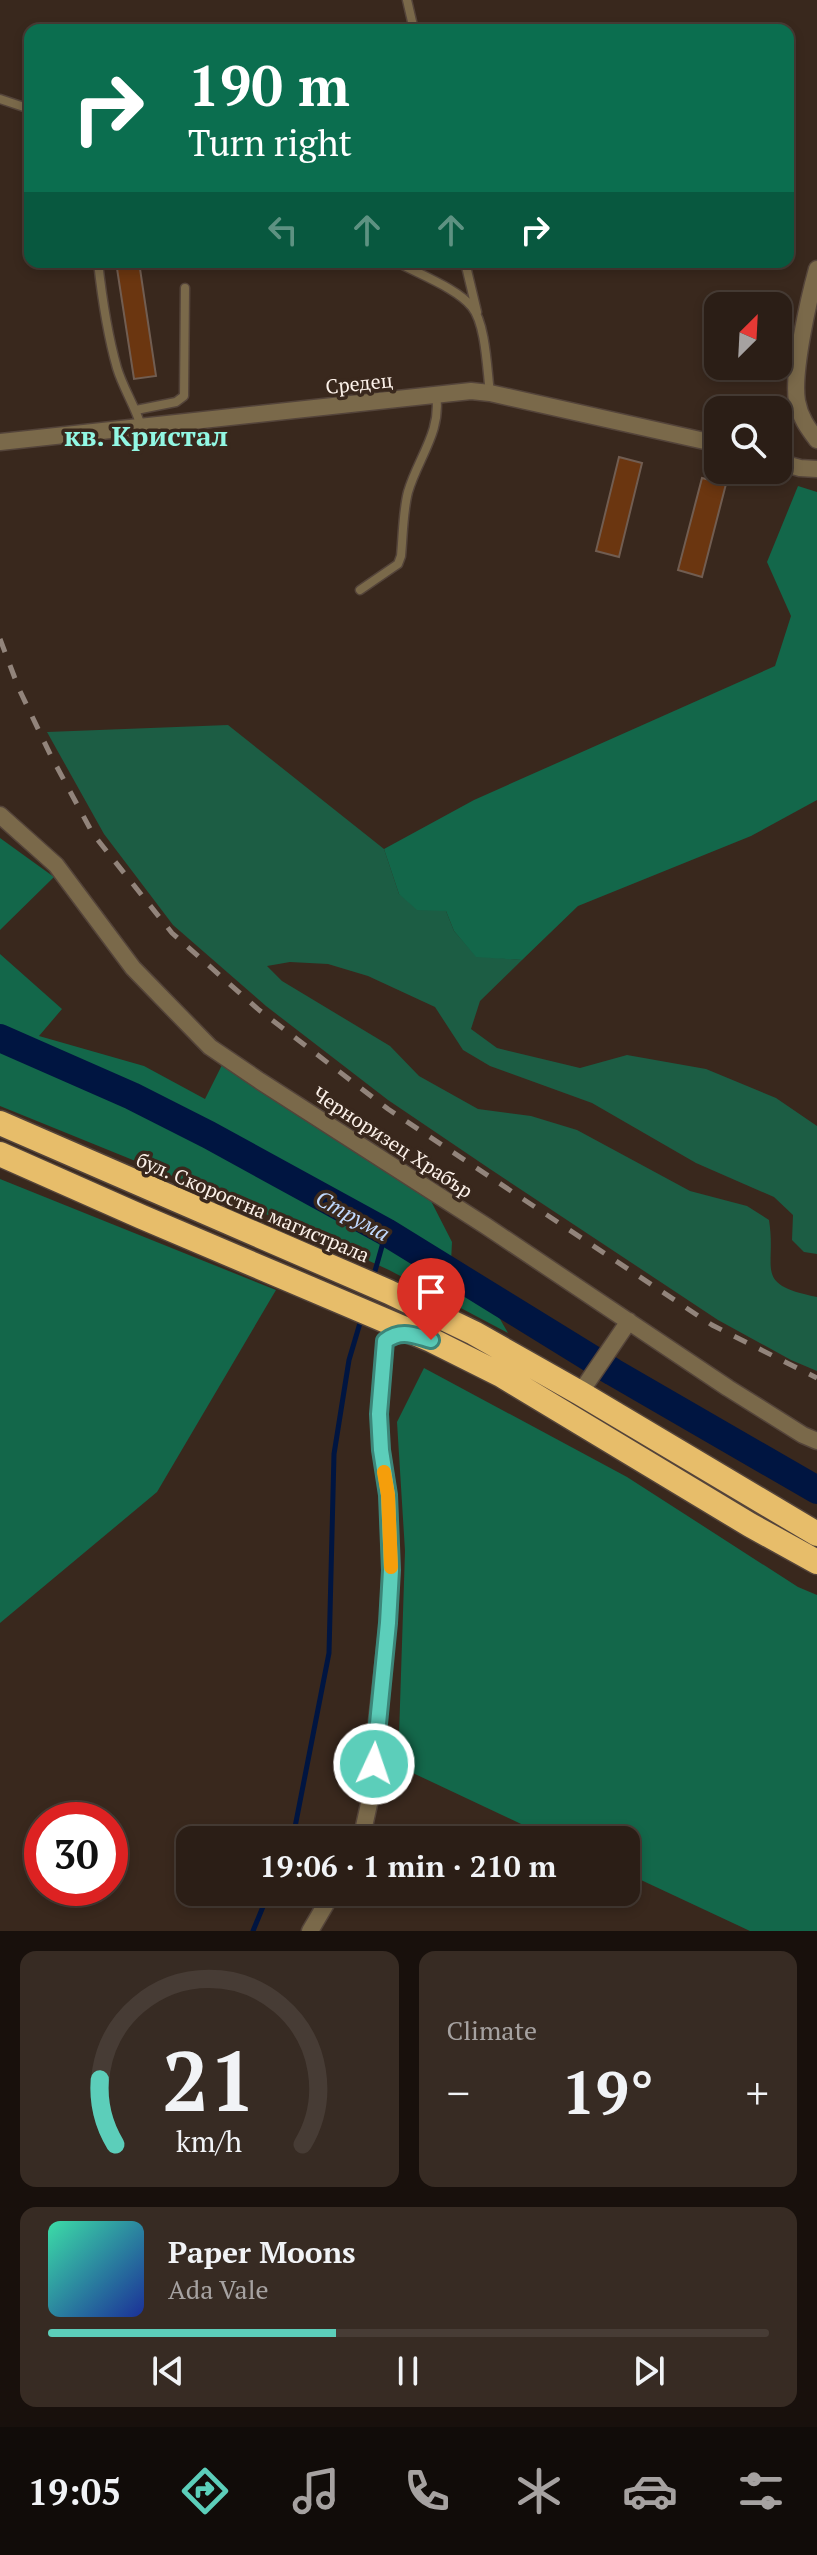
<!DOCTYPE html>
<html lang="en">
<head>
<meta charset="utf-8">
<style>
  body { margin:0; font-family:"PT Serif",serif; background:#372b23; color:#f1f3f6; height:100vh; display:flex; flex-direction:column; font-size:30px; white-space:nowrap }
  * { box-sizing:border-box; margin:0 }
  p { font-size:26px; color:#a6a2a1 }
  .icon { flex:none; width:44px; height:44px; fill:none; stroke:currentColor; stroke-width:2; stroke-linecap:round; stroke-linejoin:round }
  .map { position:relative; height:1931px; overflow:hidden }
  .side { display:flex; flex-direction:column; gap:20px; padding:20px; background:#18100c; flex:1 }
  .side>* { flex:none }
  .guide { position:absolute; left:24px; top:24px; width:770px; height:244px; border-radius:16px; box-shadow:0 4px 12px #0003,0 0 0 2px #473c35; background:#0b6e4f; color:#fff; overflow:hidden }
  .needle { width:52px; rotate:24deg }
  .tools { position:absolute; left:704px; top:292px; display:grid; gap:16px }
  .tools a { display:grid; place-items:center; width:88px; height:88px; border-radius:16px; background:#2b1e16; box-shadow:0 4px 12px #0003,0 0 0 2px #473c35; font-size:40px }
  .speed { position:absolute; left:24px; top:1802px; display:flex; gap:16px; font-size:40px; font-weight:700; text-align:center }
  .speed>* { display:grid; place-content:center; width:104px; height:104px; border-radius:50%; background:#2b1e16; box-shadow:0 4px 12px #0003,0 0 0 2px #473c35; line-height:1 }
  .speed .limit { border:12px solid #d22; background:#fff; color:#111 }
  .pin { position:absolute; display:grid; place-items:center; width:68px; height:68px; color:#fff; margin:-82px -34px; border-radius:50% 50% 50% 0; rotate:-45deg; box-shadow:0 0 8px #0007 }
  .pin .icon { rotate:45deg }
  .me { position:absolute; width:88px; margin:-44px; rotate:3deg; stroke-linejoin:round; filter:drop-shadow(0 0 6px #0008) }
  .turn { display:flex; align-items:center; gap:28px; height:168px; padding:0 32px; font-size:36px }
  .turn .icon { width:104px; height:104px; stroke-width:2.5 }
  .turn b { display:block; font-size:56px; line-height:68px }
  .lanes { display:flex; align-items:center; height:76px; padding:0 32px; background:#0003; justify-content:center; gap:40px; direction:ltr }
  .lanes .off { opacity:.35 }
  .big { font-size:60px; font-weight:700; line-height:1.1 }
  .side .widget { flex:1; display:flex; flex-direction:column; justify-content:center; gap:12px; min-width:0; padding:0 28px; border-radius:16px; background:#372b23 }
  .side .dial { align-items:center; gap:0 }
  .dial svg { height:208px; overflow:visible; fill:none; stroke:#473c35; stroke-width:7; stroke-linecap:round; text-anchor:middle }
  .dial text { fill:#f1f3f6; stroke:none }
  .song { display:flex; align-items:center; gap:24px }
  .cover { width:96px; height:96px; border-radius:12px; background:linear-gradient(135deg,hsl(160 70% 55%),hsl(230 70% 35%)) }
  .played { height:8px; border-radius:4px; background:linear-gradient(90deg,#5cceba 40%,#473c35 40%) }
  .keys { display:flex; justify-content:space-around; direction:ltr }
  .heat { display:flex; justify-content:space-between; align-items:center; font-size:44px; direction:ltr }
  .side .tiles { flex:1; display:grid; gap:20px; grid-template-columns:1fr 1fr }
  .widget:last-child { grid-column:span 2 }
  .trip { position:absolute; left:176px; top:1826px; width:464px; height:80px; border-radius:16px; background:#2b1e16; box-shadow:0 4px 12px #0003,0 0 0 2px #473c35; font-weight:700; line-height:80px; text-align:center }
  .dock { display:flex; height:128px; justify-content:space-around; align-items:center; background:#110c09; color:#a6a2a1 }
  .dock .icon { width:56px; height:56px }
  .dock .current { color:#5cceba }
  .dock b { font-size:36px; color:#f1f3f6 }
  .map>svg:first-child { display:block }
  .green { fill:#1c5d44 }
  .forest { fill:#13674a }
  .lines { fill:none; stroke-linecap:round; stroke-linejoin:round }
  .stream { stroke:#001541; stroke-width:5 }
  .river { stroke:#001541; stroke-width:28 }
  .building { fill:#6b3610; stroke:#715d51; stroke-width:2 }
  .lane-casing { stroke:#54443a; stroke-width:11 }
  .street-casing { stroke:#54443a; stroke-width:19 }
  .highway-casing { stroke:#54443a; stroke-width:27 }
  .lane { stroke:#7a694a; stroke-width:8 }
  .street { stroke:#7a694a; stroke-width:16 }
  .highway { stroke:#e7bd6a; stroke-width:24 }
  .rail { stroke:#92847b; stroke-width:5; stroke-dasharray:14 14; stroke-linecap:butt }
  .route-casing { stroke:#3c8679; stroke-width:20 }
  .route { stroke:#5cceba; stroke-width:14 }
  .slow { stroke:#f59e0b; stroke-width:14 }
  .labels { text-anchor:middle; dominant-baseline:central; stroke-width:7; stroke-linejoin:round; paint-order:stroke }
  .street-label { font-size:20px; fill:#fcf1e9; stroke:#39281d }
  .water-label { font-size:22px; font-style:italic; fill:#c1d9fe; stroke:#39281d }
  .district-label { font-size:28px; font-weight:bold; fill:#92f7e3; stroke:#39281d }
</style>
</head>
<body>
<div class="map">
<svg width="817" height="1931" viewBox="0 0 817 1931">
  <rect width="100%" height="100%" fill="#39281d"/>
  <path class="green" d="M228,725L384,849L399,894L446,911L454,931L476,956L522,960L480,1001L471,1029L497,1048L580,1068L627,1055L706,1069L776,1098L817,1126V1254L804,1252L792,1240L793,1215L774,1197L696,1163L592,1103L490,1066L463,1050L435,1007L368,976L328,964L290,962L267,966L282,981L390,1046L419,1076L478,1109L531,1116L577,1130L690,1191L747,1206L769,1220C777,1270 752,1284 817,1297V1371L791,1360L718,1320L490,1169L388,1100L266,1006L173,925L104,834L47,732Z"/>
  <path class="forest" d="M798,486L817,492V800L751,836L578,906L522,960L476,957L454,931L446,911L417,910L399,894L384,849L474,800L775,666L791,616L767,562Z
    M0,838L54,877L0,930Z
    M0,954L62,1009L39,1036L144,1066L205,1099L222,1065L431,1201L452,1242L450,1283L496,1312L508,1333L389,1270L268,1215L0,1106Z
    M0,1179L276,1290L157,1492L0,1623Z
    M424,1368L627,1477L798,1587L817,1595V1931H750L626,1873V1840H555L398,1766L405,1551L397,1422Z"/>
  <g class="lines">
    <path class="stream" d="M375,1271L386,1232
      M290,1840L295,1827L329,1653L334,1454L349,1360L360,1323
      M253,1931L269,1892"/>
    <path class="river" d="M0,1038L132,1096L209,1135L386,1232L613,1372L817,1490"/>
  </g>
  <path class="building" d="M116,262H139L156,376L134,379Z
    M619,457L642,463L619,557L596,551Z
    M702,478L726,484L702,577L678,570Z"/>
  <g class="lines">
    <defs>
      <path id="lane" d="M407,0L414,30
        M0,99L30,109
        M98,262C102,298 107,333 117,368C123,388 135,406 141,426
        M397,262C418,274 457,288 472,307C486,324 487,371 490,393
        M465,262L477,312
        M136,410L176,402L184,396L185,288
        M360,590L398,564L401,556C403,535 403,511 408,492C418,458 442,431 436,395"/>
      <path id="street" d="M817,269C809,298 792,372 797,401C800,417 807,427 817,440
        M0,442L471,391L490,393L718,444
        M778,462L800,468L817,469
        M0,815L56,865L133,968L210,1047L260,1081L486,1226L728,1388L803,1435L817,1441
        M580,1393L629,1321
        M361,1840L373,1786L377,1721L388,1623L391,1570L388,1495L381,1450L379,1414L385,1341
        M310,1931L333,1892"/>
      <path id="highway" d="M0,1123L389,1292L474,1333L580,1393L817,1534
        M0,1154L142,1217L431,1340L501,1375L750,1525L817,1562"/>
    </defs>
    <use href="#lane" class="lane-casing"/>
    <use href="#street" class="street-casing"/>
    <use href="#highway" class="highway-casing"/>
    <use href="#lane" class="lane"/>
    <use href="#street" class="street"/>
    <use href="#highway" class="highway"/>
    <path class="rail" d="M0,639L19,689L51,756L93,834L172,933L259,1010L388,1109L712,1325L817,1378"/>
  </g>
  <g class="lines">
    <defs>
      <path id="route" d="M374,1764L388,1623L391,1570L388,1495L381,1450L379,1414L385,1341C401,1329 413,1335 431,1340"/>
    </defs>
    <use href="#route" class="route-casing"/>
    <use href="#route" class="route"/>
    <path class="slow" d="M384,1472L388,1495L391,1567"/>
  </g>
  <g class="labels">
    <g class="street-label">
      <text transform="translate(359 383) rotate(-6)">Средец</text>
      <text transform="translate(393 1142) rotate(33)">Черноризец Храбър</text>
      <text transform="translate(253 1207) rotate(23)">бул. Скоростна магистрала</text>
    </g>
    <g class="water-label">
      <text transform="translate(353 1215) rotate(29)">Струма</text>
    </g>
    <g class="district-label">
      <text x="146" y="435">кв. Кристал</text>
    </g>
  </g>
</svg>
<div class="tools">
<a><svg class="needle" viewBox="-14 -14 28 28"><path d="M0-13l5 13h-10z" fill="#e53935"/><path d="M0 13l5-13h-10z" fill="#a6a2a1"/></svg></a>
<a><svg class="icon" aria-label="search" viewBox="0 0 24 24"><circle cx="10" cy="10" r="6"/><path d="M15 15l6 6"/></svg></a>
</div>
<div class="speed"><div class="limit">30</div></div>
<div class="pin" style="left:431px;top:1340px;background:#d93025"><svg class="icon" aria-label="arrive" viewBox="0 0 24 24"><path d="M6 21V4h12l-3 4 3 4H6"/></svg></div>
<svg class="me" style="left:374px;top:1764px" viewBox="-20 -20 40 40"><circle r="17" fill="#5cceba" stroke="#fff" stroke-width="3"/><path d="M0-11L8 9 0 5-8 9z" fill="#fff"/></svg>
<div class="trip">19:06 · 1 min · 210 m</div>
<div class="guide">
<div class="turn"><svg class="icon" aria-label="right" viewBox="0 0 24 24"><path d="M7 20v-9h11M14 6l5 5-5 5"/></svg><div><b>190 m</b>Turn right</div></div>
<div class="lanes"><svg class="icon off" aria-label="left" viewBox="0 0 24 24"><path d="M17 20v-9H6M10 6l-5 5 5 5"/></svg><svg class="icon off" aria-label="ahead" viewBox="0 0 24 24"><path d="M12 20V5M6 11l6-6 6 6"/></svg><svg class="icon off" aria-label="ahead" viewBox="0 0 24 24"><path d="M12 20V5M6 11l6-6 6 6"/></svg><svg class="icon" aria-label="right" viewBox="0 0 24 24"><path d="M7 20v-9h11M14 6l5 5-5 5"/></svg></div>
</div>
</div>
<section class="side">
<div class="tiles">
<div class="widget dial"><svg viewBox="0 0 100 80">
<path d="M14 69A42 42 0 1 1 86 69"/>
<path d="M14 69A42 42 0 0 1 8 44" stroke="#5cceba"/>
<text x="50" y="56" font-size="32" font-weight="700">21</text>
<text x="50" y="72" font-size="11">km/h</text>
</svg></div>
<div class="widget"><p>Climate</p>
<div class="heat"><a>−</a><b class="big">19°</b><a>+</a></div>
</div>
<div class="widget">
<div class="song"><i class="cover"></i><div><b>Paper Moons</b><p>Ada Vale</p></div></div>
<div class="played"></div>
<div class="keys"><svg class="icon" aria-label="previous" viewBox="0 0 24 24"><path d="M18 5L8 12l10 7zM5 5v14"/></svg><svg class="icon" aria-label="pause" viewBox="0 0 24 24"><path d="M8 5v14M16 5v14"/></svg><svg class="icon" aria-label="next" viewBox="0 0 24 24"><path d="M6 5l10 7-10 7zM19 5v14"/></svg></div>
</div>
</div>
</section>
<nav class="dock">
<b>19:05</b>
<svg class="icon current" aria-label="directions" viewBox="0 0 24 24"><path d="M12 3l9 9-9 9-9-9zM9 14v-3h6M13 9l2 2-2 2"/></svg>
<svg class="icon" aria-label="music" viewBox="0 0 24 24"><path d="M9 18V5l10-2v13"/><circle cx="6" cy="18" r="3"/><circle cx="16" cy="16" r="3"/></svg>
<svg class="icon" aria-label="phone" viewBox="0 0 24 24"><path d="M5 4h4l2 5-3 2q2 4 5 5l2-3 5 2v4C11 20 4 13 5 4z"/></svg>
<svg class="icon" aria-label="climate" viewBox="0 0 24 24"><path d="M12 3v18M4 7l16 10M4 17L20 7"/></svg>
<svg class="icon" aria-label="car" viewBox="0 0 24 24"><path d="M5 17H2v-5l4-1 3-4h7l3 4 3 1v5h-3M9 17h6M6 11h13"/><circle cx="7" cy="17" r="2"/><circle cx="17" cy="17" r="2"/></svg>
<svg class="icon" aria-label="filters" viewBox="0 0 24 24"><path d="M4 7h16M4 17h16"/><circle cx="9" cy="7" r="2"/><circle cx="15" cy="17" r="2"/></svg>
</nav>
</body>
</html>
